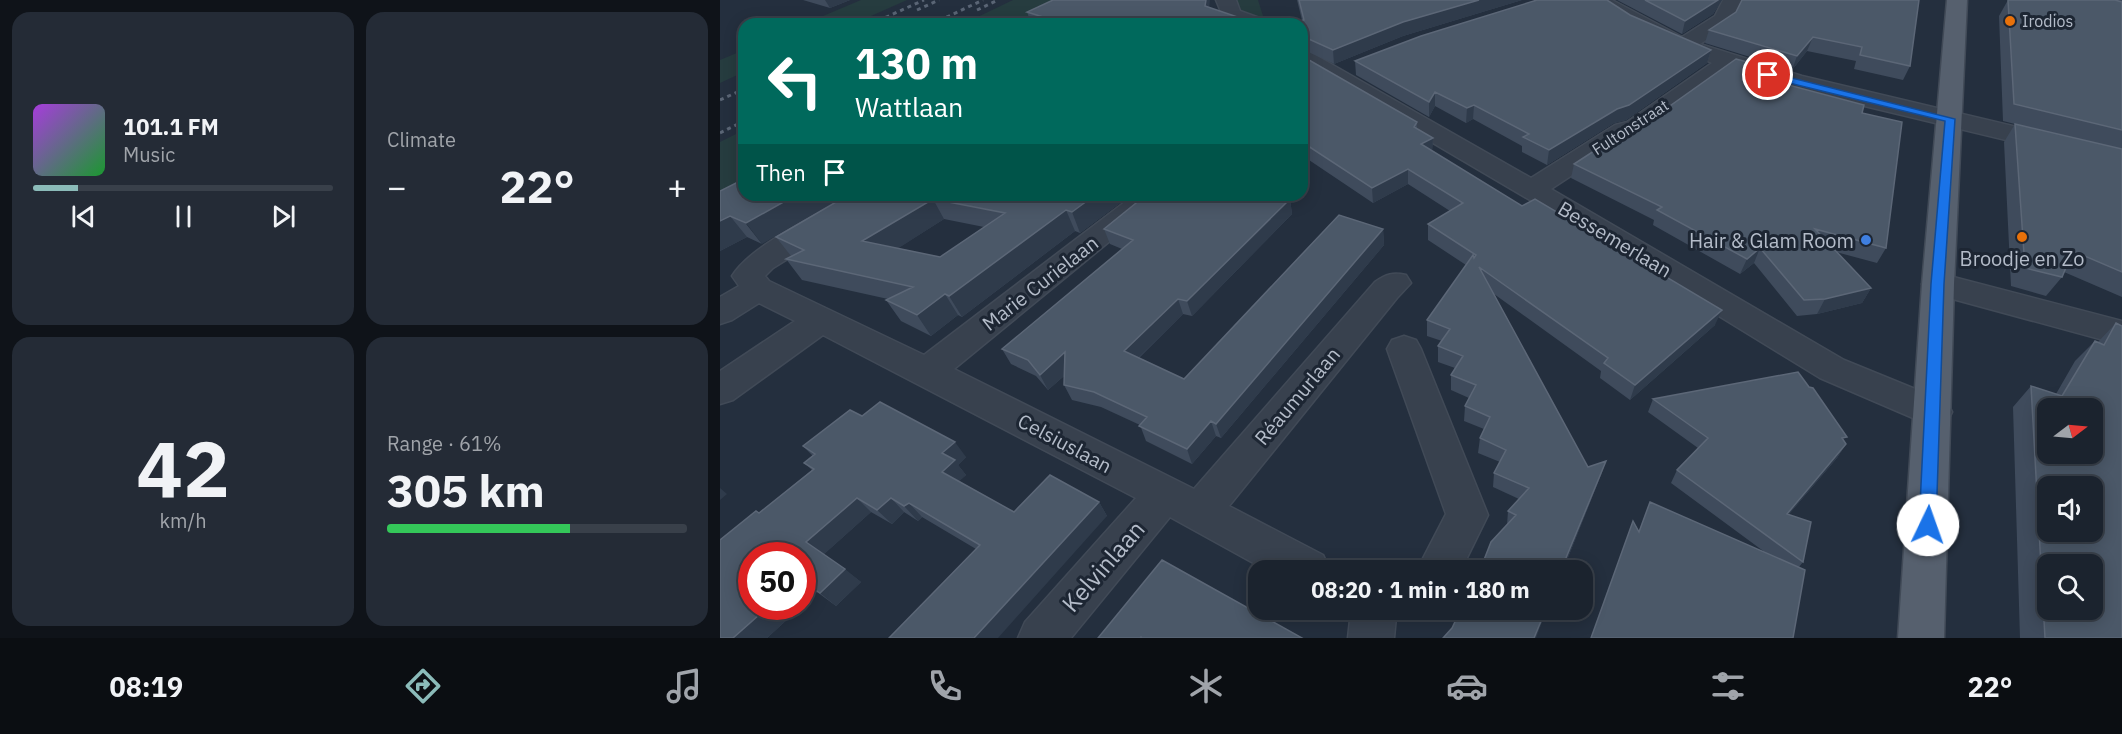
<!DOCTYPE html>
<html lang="en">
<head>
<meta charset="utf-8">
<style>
  body { margin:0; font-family:"IBM Plex Sans",sans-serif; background:#242b36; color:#f1f3f6; height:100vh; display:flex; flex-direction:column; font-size:22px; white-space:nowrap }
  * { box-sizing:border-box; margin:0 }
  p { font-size:20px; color:#a0a4aa }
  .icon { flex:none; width:33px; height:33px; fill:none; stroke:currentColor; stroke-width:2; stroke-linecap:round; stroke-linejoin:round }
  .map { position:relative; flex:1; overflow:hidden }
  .details { display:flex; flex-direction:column; gap:12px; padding:12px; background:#0f1319; width:720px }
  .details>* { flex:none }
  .hud { position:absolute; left:18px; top:18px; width:570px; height:183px; border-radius:18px; box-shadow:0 3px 15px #0003,0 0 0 2px #39404a; background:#00695c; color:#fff; overflow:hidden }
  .needle { width:39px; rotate:74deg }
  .fabs { position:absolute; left:1317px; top:398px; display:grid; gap:12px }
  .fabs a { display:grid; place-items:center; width:66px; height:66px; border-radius:12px; background:#1b232e; box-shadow:0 3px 15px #0003,0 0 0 2px #39404a; font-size:30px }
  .speed { position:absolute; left:18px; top:542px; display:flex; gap:12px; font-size:30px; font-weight:700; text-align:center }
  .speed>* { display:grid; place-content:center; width:78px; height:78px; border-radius:50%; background:#1b232e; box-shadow:0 3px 15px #0003,0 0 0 2px #39404a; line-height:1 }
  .speed .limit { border:9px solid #d22; background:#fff; color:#111 }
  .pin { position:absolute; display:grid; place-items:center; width:51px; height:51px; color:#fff; margin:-26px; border:3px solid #fff; border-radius:50%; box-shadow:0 2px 6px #0007 }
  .me { position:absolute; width:66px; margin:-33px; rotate:3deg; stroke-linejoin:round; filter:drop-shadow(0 0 4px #0008) }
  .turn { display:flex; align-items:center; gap:21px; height:126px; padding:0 18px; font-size:27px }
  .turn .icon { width:78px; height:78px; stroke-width:2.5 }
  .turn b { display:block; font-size:42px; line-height:51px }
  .then { display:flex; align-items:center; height:57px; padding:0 18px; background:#0003; gap:12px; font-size:22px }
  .big { font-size:45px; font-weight:800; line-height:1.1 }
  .details .card { flex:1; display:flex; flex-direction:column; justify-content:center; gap:9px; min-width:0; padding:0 21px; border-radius:18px; background:#242b36 }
  .details .dial { align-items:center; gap:0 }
  .dial b { font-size:78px; line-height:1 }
  .song { display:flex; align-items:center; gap:18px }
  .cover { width:72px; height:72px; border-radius:9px; background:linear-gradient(135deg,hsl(280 70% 55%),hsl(130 70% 35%)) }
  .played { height:6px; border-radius:3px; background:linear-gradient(90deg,#8bbbb9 15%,#39404a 15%) }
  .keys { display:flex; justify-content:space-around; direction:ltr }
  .heat { display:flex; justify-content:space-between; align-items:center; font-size:33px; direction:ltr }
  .charge { height:9px; border-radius:4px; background:linear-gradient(90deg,#34c759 61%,#39404a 0) }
  .details .tiles { flex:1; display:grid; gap:12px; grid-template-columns:repeat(2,1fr) }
  .trip { position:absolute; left:528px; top:560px; width:345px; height:60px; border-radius:18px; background:#1b232e; box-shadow:0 3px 15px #0003,0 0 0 2px #39404a; font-weight:800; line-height:60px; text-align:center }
  .dock { display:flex; height:96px; justify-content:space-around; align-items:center; background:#0b0e12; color:#a0a4aa }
  .dock .icon { width:42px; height:42px }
  .dock .current { color:#8bbbb9 }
  .dock b { font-size:27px; color:#f1f3f6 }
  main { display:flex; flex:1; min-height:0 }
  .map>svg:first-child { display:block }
  .green { fill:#263c3f }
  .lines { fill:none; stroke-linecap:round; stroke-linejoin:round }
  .minor-casing { stroke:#414a57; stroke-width:3 }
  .major-casing { stroke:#414a57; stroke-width:3 }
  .minor { fill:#38414e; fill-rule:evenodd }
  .major { fill:#56606e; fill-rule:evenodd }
  .rail { stroke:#5a6575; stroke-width:3; stroke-dasharray:4 4; stroke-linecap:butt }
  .wall { fill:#3f4b5c; fill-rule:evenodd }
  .shaded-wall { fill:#2f3b4b }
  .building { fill:#4b5868; stroke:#5c6777; stroke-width:1.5; fill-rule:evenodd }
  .route { fill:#1a73e8; stroke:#114b97; stroke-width:1.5 }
  .food-dot { fill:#e8710a; stroke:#1d2633; stroke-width:2 }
  .shop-dot { fill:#3f7fe0; stroke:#1d2633; stroke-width:2 }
  .labels { text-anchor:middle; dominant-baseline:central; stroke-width:6; stroke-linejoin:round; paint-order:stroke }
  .far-poi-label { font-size:16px; fill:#b4bcc9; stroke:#1d2633; text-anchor:start }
  .far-street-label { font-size:16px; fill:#b4bcc9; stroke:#1d2633 }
  .street-label { font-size:20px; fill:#b4bcc9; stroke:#1d2633 }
  .poi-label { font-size:20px; fill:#b4bcc9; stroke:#1d2633; text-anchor:end }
  .near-street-label { font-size:24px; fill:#b4bcc9; stroke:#1d2633 }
</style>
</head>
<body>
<main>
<section class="details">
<div class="tiles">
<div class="card">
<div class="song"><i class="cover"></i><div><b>101.1 FM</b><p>Music</p></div></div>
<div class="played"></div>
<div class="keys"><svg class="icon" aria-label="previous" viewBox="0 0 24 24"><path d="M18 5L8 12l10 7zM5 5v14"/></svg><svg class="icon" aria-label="pause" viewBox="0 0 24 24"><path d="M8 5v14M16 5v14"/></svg><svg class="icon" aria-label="next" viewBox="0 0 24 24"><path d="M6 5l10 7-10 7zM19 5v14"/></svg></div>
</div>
<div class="card"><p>Climate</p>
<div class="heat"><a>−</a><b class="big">22°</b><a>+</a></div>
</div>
<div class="card dial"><b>42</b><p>km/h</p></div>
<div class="card"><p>Range · 61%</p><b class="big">305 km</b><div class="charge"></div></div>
</div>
</section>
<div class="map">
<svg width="1402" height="638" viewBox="0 0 1402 638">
  <rect width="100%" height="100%" fill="#242f3e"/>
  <path class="green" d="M141,0H187L133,24H84Z
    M293,0H363L317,24H243Z
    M515,0H538L544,19L518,13Z
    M24,50V72L0,83V60Z
    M24,130V195L0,220V142Z"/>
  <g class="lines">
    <defs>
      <path id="minor" d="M496,0H516L520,11L545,20L548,24H518L504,19Z
        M868,0H892L962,37L995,16L1003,0H1023L1010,24L980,44L1082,76L1402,152V168L1107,97L1011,70L925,132L913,135L831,189L1124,360L1227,402L1232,412L1227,422L1214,427L1100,378L810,200L582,66V50L590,52L811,178L895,125L907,122L992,63L908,26Z
        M131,195H165L161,201L53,268L45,276L49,281L204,355L414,195H446L234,369L474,489L655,282C666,274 673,272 686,275L691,283L677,298L509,506L603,555L610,570H546L450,517L351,638H298L305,622L416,498L103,335L13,400L0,404V371L75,321L39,303L12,320L0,324V297L19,286L12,276C32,244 98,215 131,195Z
        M1218,273L1402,321V345L1207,292L1202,284L1207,276Z
        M684,336L696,340L701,349L768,515L741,570H697L726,514L667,349L672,340Z
        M625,609H672L676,617L674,638H628L630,620Z"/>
      <path id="major" d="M1227,0H1247L1234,284L1224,638H1178L1202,284Z"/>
    </defs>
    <use href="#minor" class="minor-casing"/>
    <use href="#major" class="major-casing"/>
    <use href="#minor" class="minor"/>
    <use href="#major" class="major"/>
    <path class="rail" d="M197,10L219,0
      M257,10L278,0
      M151,24L204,0
      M212,24L263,0
      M0,100L24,89
      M0,133L24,121"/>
  </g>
  <path class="wall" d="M83,0H130L110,8Z
    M490,0L311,23L307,12Z
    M577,0H802L683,36L614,64L582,49V20Z
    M897,0H1002L993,14L962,34Z
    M1022,0L1190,66L1183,80L1134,69L1136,61L1087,51L1072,70L985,43L989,30L1016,12Z
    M1288,0H1402V297L1344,272L1342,277L1326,296L1291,286L1284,142L1295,124L1283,121L1279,16Z
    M910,15L991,50L987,63L906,120L894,123L827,165L802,152V146L753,119L746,123L715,106L709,117L636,75L635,61Z
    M582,56L697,122V129L713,138L712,151L995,325L910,400L880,378L881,371L774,294L868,467L886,461L881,475L843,570H760L787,525L788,511L799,499L773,487L774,473L780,462L758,453L760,438L764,429L744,421L745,406L749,398L731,390V375L735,368L718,362V346L722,341L707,336V320L746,265L708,240V224L730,211L688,184L653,203L583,156L582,158Z
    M1065,72L1061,83L1142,113L1166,248L1157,263L1116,252L1151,288L1142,303L1097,314L1077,316L1034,263L1020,274L933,225L934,220L851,178L854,164L930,120Z
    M0,191L42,244L27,237L0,251Z
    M128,195H408V197L360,233L355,231L242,317L238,315L211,336L181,321L166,300L168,299L82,280L66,259L71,256L56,237ZM224,219L264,227L220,257L178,248Z
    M570,199L572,214L472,316L463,314L419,358L464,379L663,229L664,245L501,438L496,436L472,464L426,441L420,425L381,407L352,400L344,385V376L328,390L316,376L291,364L282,349L402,249L390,244L384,229L460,201Z
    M1396,323L1402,638H1300L1293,407L1311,386L1336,394L1355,361L1375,341L1378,342Z
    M933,399L1124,442L1126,444L1117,458L1069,514L1083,562L1079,567L1073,638H871L913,521L919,531L930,502L1046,553L951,483L957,470L978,448L928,412Z
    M142,416L246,457L238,465L246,475L239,481L294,512L379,502L387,516L256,549L202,517L198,521L184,512L172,524L151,512L104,554L141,582L116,606L97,592L82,606V555L32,606H82L47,638H0L39,513L92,470L84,463L93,456L83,446Z"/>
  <path class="shaded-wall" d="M105,0H130L110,8Z
    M486,0H490L488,19L485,6Z
    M759,0H802L683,36L614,64L613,50L683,22Z
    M998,0H1002L993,14L962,34L965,21Z
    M1093,37L1087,51L1072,70L1077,56Z
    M991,50L987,63L906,120L894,123L827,165L829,150Z
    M1065,72L1059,86L1057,82Z
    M715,92V106L709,117V102Z
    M754,105L753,119L746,123L747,108Z
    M713,138L712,153L701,144Z
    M688,169V184L653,203L652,188Z
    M76,195H127L42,244L26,223Z
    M375,195H408V197L360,233L352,212Z
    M213,199L224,219L157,262L142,241Z
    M570,199L572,214L472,316L467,301Z
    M346,210L355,231L242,317L229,296Z
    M10,216L27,237L0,251V221Z
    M663,229L664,245L501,438L496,424Z
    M1040,248L1034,263L1020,274L1027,259Z
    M1151,288L1142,303L1097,314L1105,299Z
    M225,294L238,315L211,336L197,315Z
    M458,299L463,314L410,366L404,351Z
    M1002,310L995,325L910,400L915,385Z
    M345,352L353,368L328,390L320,375Z
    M491,421L496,436L472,464L467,449Z
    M235,442L246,457L238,465L246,475L234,486L222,472V453Z
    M1126,444L1117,458L1059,526L1067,514Z
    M886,461L881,475L843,570H841Z
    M0,488L7,494L0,500Z
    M137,498L151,512L102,556L86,542Z
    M171,498L184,512L172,524L157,510Z
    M379,502L387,516L278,638H254Z
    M189,503L202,517L198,521L184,506Z
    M125,569L141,582L116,606L100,593Z
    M82,582L97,592L82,606Z
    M49,606H82L47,638H13Z
    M826,609H827L816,638H814Z"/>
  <path class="building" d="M333,0H486L485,6L538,24H310L323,17L307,12Z
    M579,0H759L683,22L613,50L582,36V24H566L584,20Z
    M817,0H887L910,15L991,50L909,105L897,109L829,150L803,137L809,134L754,105L747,108L715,92L709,102L635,61L701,36Z
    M925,0H998L965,21Z
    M1022,0H1199L1190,66L1140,55L1142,47L1093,37L1077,56L989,30L1016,12Z
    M1288,0H1395L1402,2V130L1294,104Z
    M582,56L697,122L694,127L713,138L701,144L802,206L815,199L1002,310L915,385L884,363L888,358L759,267L868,467L886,461L841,570H760L771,542L796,515L788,511L809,488L774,473L786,450L760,438L770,417L745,406L756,385L731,375L743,356L718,346L730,329L707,320L753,255L754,258L756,255L708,224L743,203L688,169L652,188L582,142Z
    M1016,59L1065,72L1057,82L1144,105L1142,113L1182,122L1166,248L1095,229L1151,288L1105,299L1084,300L1040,248L1027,259L937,210L942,207L854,164L917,123L930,120Z
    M1295,124L1402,149V272L1353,251L1342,277L1305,268Z
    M24,179V195H76L26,223L10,216L0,221V191Z
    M128,195H375L352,212L346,210L229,296L225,294L197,315L166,300L193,287L66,259L84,250L56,237ZM213,199L285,213L220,257L142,241Z
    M426,195H442L460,201L468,195H559L570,199L467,301L458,299L404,351L464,379L619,215L663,229L496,424L491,421L467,449L419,426L427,417L374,392L344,385L345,352L320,375L308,360L282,349L413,240L384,229Z
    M1396,323L1402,326V638H1325L1311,386L1342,396L1375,341L1384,345ZM1328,408H1372V453H1328ZM1328,486H1372V531H1328ZM1328,564H1372V609H1328Z
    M1078,372L1089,387L1093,388L1127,437L1122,438L1126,444L1067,514L1091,522L1083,562L957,470L988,438L933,399Z
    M160,402L235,442L222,453L235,460L222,472L294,512L330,475L379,502L254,638H169L260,545L189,503L184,506L171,498L157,510L137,498L86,542L125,569L100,593L82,581V555H32V606H49L13,638H0V540L36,511L39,513L94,469L84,463L95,454L83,446L130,410L142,416Z
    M930,502L1085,570L1073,638H871L913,521L919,532Z
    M442,560L582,638H422L421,637L420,638H378Z
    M741,609H826L814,638H723L732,628Z"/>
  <path class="route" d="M1048,72L1235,119L1224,284L1216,525L1214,530L1208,533L1201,530L1199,525L1211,284L1225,121L1045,77V73Z"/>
  <g class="food-dot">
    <circle cx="1290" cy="21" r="6"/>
    <circle cx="1302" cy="237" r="6"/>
  </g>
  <circle class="shop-dot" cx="1146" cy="240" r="6"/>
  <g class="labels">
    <g class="far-poi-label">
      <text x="1302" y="21">Irodios</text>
    </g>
    <g class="far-street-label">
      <text transform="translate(910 127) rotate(-33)">Fultonstraat</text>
    </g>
    <g class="street-label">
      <text transform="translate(895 239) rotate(31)">Bessemerlaan</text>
      <text transform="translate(320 283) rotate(-38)">Marie Curielaan</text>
      <text transform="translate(577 396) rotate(-50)">Réaumurlaan</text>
      <text transform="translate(345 443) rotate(28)">Celsiuslaan</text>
    </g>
    <g class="poi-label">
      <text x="1134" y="240">Hair &amp; Glam Room</text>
      <text x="1302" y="258" text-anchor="middle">Broodje en Zo</text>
    </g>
    <g class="near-street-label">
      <text transform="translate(383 566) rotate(-49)">Kelvinlaan</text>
    </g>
  </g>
</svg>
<div class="fabs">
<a><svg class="needle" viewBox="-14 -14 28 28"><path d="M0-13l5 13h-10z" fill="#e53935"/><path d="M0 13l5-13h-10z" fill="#a0a4aa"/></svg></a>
<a><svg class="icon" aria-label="sound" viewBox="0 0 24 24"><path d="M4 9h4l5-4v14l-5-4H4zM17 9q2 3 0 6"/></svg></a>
<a><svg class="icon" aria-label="search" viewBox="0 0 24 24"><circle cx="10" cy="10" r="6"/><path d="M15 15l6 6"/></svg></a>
</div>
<div class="speed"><div class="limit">50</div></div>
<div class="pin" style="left:1048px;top:75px;background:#d93025"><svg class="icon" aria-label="arrive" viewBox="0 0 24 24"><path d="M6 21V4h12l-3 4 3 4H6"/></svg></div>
<svg class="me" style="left:1208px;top:525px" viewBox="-20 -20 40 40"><circle r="19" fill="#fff"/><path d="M0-13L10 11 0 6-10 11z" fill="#1a73e8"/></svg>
<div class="trip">08:20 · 1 min · 180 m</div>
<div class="hud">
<div class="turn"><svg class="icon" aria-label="left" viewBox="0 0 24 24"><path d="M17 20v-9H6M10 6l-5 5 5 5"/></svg><div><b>130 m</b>Wattlaan</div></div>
<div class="then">Then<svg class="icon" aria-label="arrive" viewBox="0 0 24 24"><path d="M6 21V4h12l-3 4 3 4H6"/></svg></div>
</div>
</div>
</main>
<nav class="dock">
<b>08:19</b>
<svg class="icon current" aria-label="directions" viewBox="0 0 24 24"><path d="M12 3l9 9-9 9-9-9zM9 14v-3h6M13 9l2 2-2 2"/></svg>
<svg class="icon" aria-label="music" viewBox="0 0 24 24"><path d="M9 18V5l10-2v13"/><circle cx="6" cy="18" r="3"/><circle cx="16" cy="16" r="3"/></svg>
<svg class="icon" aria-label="phone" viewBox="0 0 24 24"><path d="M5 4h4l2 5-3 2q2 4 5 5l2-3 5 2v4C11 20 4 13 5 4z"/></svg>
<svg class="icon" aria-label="climate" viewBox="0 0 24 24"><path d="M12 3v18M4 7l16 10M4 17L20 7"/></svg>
<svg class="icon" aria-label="car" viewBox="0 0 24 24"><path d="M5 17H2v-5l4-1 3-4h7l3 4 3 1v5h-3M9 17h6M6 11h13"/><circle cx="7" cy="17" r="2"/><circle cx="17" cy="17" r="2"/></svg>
<svg class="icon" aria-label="filters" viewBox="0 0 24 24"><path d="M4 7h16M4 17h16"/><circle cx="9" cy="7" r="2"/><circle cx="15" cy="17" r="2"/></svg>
<b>22°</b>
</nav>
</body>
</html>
